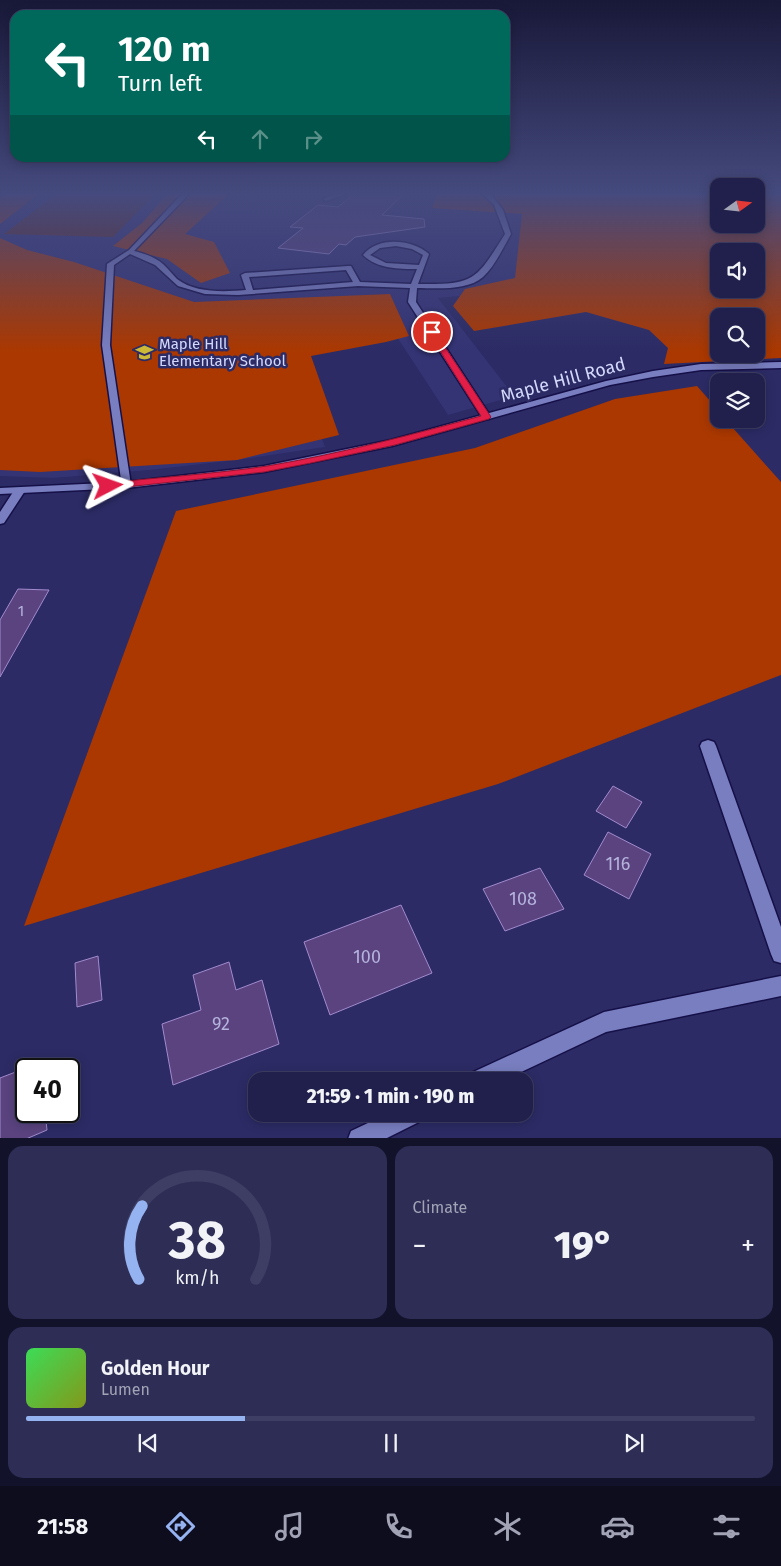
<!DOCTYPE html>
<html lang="en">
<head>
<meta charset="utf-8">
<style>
  body { margin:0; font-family:"Fira Sans",sans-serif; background:#2d2d56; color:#f1f3f6; height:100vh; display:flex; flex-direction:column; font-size:19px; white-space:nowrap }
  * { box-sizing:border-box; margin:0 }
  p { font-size:16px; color:#a2a3b5 }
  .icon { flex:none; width:28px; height:28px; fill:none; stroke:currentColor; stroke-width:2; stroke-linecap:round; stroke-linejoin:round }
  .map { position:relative; height:1138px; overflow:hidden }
  .drawer { display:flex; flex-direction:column; gap:8px; padding:8px; background:#12122a; flex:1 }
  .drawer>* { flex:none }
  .banner { position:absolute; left:10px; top:10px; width:500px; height:152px; border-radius:15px; box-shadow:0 2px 12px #0003,0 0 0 1px #3e3e64; background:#00695c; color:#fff; overflow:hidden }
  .needle { width:32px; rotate:75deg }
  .buttons { position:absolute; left:710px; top:178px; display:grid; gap:10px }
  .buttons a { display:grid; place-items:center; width:55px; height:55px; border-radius:10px; background:#21204c; box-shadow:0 2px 12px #0003,0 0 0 1px #3e3e64; font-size:25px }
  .speed { position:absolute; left:15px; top:1058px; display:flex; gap:10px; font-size:25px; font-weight:700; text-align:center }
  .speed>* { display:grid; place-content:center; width:65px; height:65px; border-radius:50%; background:#21204c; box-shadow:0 2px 12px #0003,0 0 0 1px #3e3e64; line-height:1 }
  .speed .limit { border:2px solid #111; border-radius:8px; background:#fff; color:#111 }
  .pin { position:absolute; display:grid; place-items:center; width:42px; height:42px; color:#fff; margin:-21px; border:2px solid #fff; border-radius:50%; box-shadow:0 1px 5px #0007 }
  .me { position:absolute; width:55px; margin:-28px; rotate:86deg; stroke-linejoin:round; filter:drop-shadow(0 0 4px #0008) }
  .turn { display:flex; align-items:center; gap:18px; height:105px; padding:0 25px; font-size:22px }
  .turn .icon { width:65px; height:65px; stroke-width:2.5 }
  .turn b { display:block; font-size:35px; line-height:42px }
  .lanes { display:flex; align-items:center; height:48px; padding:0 25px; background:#0003; justify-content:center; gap:25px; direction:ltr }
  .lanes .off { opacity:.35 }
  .big { font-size:38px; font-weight:800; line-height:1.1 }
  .drawer .tile { flex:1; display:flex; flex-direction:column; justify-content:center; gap:8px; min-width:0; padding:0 18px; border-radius:15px; background:#2d2d56 }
  .drawer .dial { align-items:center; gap:0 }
  .dial svg { height:130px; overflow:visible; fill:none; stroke:#3e3e64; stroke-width:7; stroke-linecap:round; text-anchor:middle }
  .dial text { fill:#f1f3f6; stroke:none }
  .song { display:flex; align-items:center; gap:15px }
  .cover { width:60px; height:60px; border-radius:8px; background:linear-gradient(135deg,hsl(130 70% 55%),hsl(70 70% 35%)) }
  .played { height:5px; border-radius:2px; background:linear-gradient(90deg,#95b2f1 30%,#3e3e64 30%) }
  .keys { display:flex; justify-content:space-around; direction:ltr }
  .heat { display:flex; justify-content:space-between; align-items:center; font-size:28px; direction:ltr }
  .drawer .tiles { flex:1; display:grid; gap:8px; grid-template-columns:1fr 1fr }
  .tile:last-child { grid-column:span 2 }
  .trip { position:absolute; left:248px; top:1072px; width:285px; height:50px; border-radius:15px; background:#21204c; box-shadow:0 2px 12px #0003,0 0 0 1px #3e3e64; font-weight:800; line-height:50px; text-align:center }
  .tabs { display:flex; height:80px; justify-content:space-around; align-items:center; background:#0d0d1e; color:#a2a3b5 }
  .tabs .icon { width:35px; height:35px }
  .tabs .current { color:#95b2f1 }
  .tabs b { font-size:22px; color:#f1f3f6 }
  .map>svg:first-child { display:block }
  .built { fill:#343374 }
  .green { fill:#692911 }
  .forest { fill:#ab3800; fill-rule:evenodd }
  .building { fill:#5a437f; stroke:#a28bce }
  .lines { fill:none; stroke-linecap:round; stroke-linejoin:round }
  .service-casing { stroke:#161048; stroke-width:3 }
  .minor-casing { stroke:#161048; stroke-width:3 }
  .tertiary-casing { stroke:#161048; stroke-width:3 }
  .service { fill:#797ec0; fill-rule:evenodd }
  .minor { fill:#797ec0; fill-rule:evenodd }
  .tertiary { fill:#797ec0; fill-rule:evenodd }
  .route { fill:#e11d48; stroke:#92132f }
  .labels { text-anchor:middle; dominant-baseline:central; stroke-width:5; stroke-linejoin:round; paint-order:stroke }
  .far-poi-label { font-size:15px; fill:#d3d8fc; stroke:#2c2b65; text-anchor:start }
  .number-label { font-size:15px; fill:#b5b3dd }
  .street-label { font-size:18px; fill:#d3d8fc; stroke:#2c2b65 }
  .near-number-label { font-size:18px; fill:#b5b3dd }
</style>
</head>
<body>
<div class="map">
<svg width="781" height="1139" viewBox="0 0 781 1139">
  <rect width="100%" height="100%" fill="#2c2b65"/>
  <path class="built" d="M3,192H517L579,285L438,298L514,396L448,415L374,302L275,310L325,447L237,460L149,470L53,478L0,476V197Z"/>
  <path class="green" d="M59,192H157L113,237L4,234Z"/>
  <path class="forest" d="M12,192H41L0,224V198Z
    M169,192H231L185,234L214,242L230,273L201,283L167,259L113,246L142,223Z
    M438,192H719V224H756V192H781V358L664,364L668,348L649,330L586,312L474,331L453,306L465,289L515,278L522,214L432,208ZM719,251H756V289H719ZM719,316H756V354H719Z
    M0,238L27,250L74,262L194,302L390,294L409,336L386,342L311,356L339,435L237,460L40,472L0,470Z
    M697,386L719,411V419H725L781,482V675L498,784L24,926L176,511L475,448L615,399Z"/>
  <path class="building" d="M356,192H406L382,215L424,219L425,227L355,237L346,245L339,244L329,254L278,248L303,228L290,227L318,205L338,207Z
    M18,589L49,590L0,677V620Z
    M613,786L642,802L626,828L596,811Z
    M608,832L651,854L629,899L584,875Z
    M540,868L564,909L505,931L483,889Z
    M401,905L432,973L330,1015L304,942Z
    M98,956L102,1000L77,1007L75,963Z
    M229,962L236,990L262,980L279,1044L173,1085L162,1024L201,1010L193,975Z
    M26,1068V1111H45L47,1130L26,1139H0V1078Z"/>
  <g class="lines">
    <defs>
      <path id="service" d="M184,192H191L134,251C146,254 158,258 166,267C170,271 173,275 177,279C195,293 223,292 246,290L241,275L245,273L348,266H351L360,282L411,284L417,269C399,269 377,269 363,255C378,236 412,239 429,254L418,284C475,285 476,280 505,234L494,205L481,192L491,194L503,210L511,234C503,248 495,266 483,277C467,291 437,288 417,288L416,302L491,417L489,419H483L408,302L410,288L358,286L238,295L205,294L178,286L155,265L130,254L114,265L110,345L131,485L126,488L122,487L102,345L107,264L129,250ZM396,246L412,249L423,255L419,265L386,263L370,255L380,248ZM346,270L353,282L253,290L249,277Z
        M341,192H351L326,201L323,199Z"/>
      <path id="minor" d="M19,488L25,491L4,523L0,524V512L15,489Z
        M708,740L714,742L716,746L781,927V963L774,961L771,954L700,746L702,742Z
        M781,976V996L606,1032L502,1081H468L471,1073L604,1012Z
        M387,1114H422L419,1122L385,1139H348L351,1131Z"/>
      <path id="tertiary" d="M781,362V368L701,370L653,377L610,385L392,446L264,472L126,488L0,494V488L126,482L264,466L391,440L606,381L653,371L701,364Z"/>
    </defs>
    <use href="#service" class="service-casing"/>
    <use href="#minor" class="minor-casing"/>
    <use href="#tertiary" class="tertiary-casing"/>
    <use href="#service" class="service"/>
    <use href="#minor" class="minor"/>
    <use href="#tertiary" class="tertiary"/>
  </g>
  <linearGradient id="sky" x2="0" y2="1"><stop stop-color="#181838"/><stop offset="0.55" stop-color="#454a7e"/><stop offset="1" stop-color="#454a7e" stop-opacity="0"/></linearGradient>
  <rect width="781" height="352" fill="url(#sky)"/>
  <path class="route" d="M432,330L435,332L491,417L489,419L395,445L311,463L264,472L108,489L103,486L108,483C161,477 214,474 267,466C339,454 410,435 481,416L428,332Z"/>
  <defs>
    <symbol id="school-bare" viewBox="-9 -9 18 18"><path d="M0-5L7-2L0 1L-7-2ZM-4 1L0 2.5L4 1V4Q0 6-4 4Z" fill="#cdb938" stroke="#2c2b65" stroke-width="2.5" paint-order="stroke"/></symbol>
  </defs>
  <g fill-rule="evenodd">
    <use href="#school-bare" x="132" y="340" width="25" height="25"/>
  </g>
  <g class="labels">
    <g class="far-poi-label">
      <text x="159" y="344">Maple Hill<tspan x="159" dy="17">Elementary School</tspan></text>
    </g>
    <g class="number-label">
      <text x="21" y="611">1</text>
    </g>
    <g class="street-label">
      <text transform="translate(563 380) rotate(-15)">Maple Hill Road</text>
    </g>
    <g class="near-number-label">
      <text x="618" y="864">116</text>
      <text x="523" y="899">108</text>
      <text x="367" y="957">100</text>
      <text x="221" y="1024">92</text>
    </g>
  </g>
</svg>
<div class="buttons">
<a><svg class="needle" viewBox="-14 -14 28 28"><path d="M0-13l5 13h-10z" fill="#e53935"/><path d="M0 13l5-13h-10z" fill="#a2a3b5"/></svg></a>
<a><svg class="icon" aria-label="sound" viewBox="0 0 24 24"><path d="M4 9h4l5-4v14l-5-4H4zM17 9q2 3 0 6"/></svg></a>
<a><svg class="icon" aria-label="search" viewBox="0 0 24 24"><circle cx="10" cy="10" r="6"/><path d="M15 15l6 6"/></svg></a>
<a><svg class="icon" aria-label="layers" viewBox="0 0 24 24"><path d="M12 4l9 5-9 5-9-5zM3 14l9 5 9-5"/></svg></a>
</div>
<div class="speed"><div class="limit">40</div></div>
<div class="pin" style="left:432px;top:332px;background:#d93025"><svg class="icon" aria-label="arrive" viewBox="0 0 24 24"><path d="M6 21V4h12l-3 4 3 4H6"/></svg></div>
<svg class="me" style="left:108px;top:486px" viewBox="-20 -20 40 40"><path d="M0-17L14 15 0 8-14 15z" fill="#e11d48" stroke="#fff" stroke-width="4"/></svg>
<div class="trip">21:59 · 1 min · 190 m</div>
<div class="banner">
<div class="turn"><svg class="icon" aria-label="left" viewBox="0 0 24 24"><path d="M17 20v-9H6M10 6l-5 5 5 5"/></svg><div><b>120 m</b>Turn left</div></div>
<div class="lanes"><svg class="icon" aria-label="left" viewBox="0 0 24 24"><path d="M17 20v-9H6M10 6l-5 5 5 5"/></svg><svg class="icon off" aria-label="ahead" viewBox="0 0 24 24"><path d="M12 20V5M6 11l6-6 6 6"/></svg><svg class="icon off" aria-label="right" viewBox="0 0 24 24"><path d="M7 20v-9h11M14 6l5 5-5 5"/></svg></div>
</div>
</div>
<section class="drawer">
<div class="tiles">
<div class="tile dial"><svg viewBox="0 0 100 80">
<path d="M14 69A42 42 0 1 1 86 69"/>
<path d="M14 69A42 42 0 0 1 16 24" stroke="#95b2f1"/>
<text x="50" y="56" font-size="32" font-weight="700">38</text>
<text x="50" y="72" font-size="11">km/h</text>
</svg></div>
<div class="tile"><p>Climate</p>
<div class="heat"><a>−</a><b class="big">19°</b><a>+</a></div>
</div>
<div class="tile">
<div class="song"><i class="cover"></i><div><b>Golden Hour</b><p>Lumen</p></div></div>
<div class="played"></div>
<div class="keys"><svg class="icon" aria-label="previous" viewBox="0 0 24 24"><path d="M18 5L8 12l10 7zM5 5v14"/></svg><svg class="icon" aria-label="pause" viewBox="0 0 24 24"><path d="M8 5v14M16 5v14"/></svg><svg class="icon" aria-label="next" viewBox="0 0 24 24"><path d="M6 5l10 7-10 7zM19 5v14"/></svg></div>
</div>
</div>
</section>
<nav class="tabs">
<b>21:58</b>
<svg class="icon current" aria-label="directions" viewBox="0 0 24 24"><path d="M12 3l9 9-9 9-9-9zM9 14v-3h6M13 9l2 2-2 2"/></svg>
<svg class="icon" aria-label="music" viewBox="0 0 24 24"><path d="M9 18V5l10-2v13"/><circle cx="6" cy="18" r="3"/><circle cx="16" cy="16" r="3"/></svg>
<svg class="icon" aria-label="phone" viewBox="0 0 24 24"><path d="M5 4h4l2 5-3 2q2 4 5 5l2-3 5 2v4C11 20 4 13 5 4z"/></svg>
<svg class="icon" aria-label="climate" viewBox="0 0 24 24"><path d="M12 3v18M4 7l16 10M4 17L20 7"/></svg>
<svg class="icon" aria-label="car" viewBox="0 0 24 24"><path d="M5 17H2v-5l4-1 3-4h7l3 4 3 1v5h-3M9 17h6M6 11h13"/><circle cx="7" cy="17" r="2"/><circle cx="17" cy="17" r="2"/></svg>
<svg class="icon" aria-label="filters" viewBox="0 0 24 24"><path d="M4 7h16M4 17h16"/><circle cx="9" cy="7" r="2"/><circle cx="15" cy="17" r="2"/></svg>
</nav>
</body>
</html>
